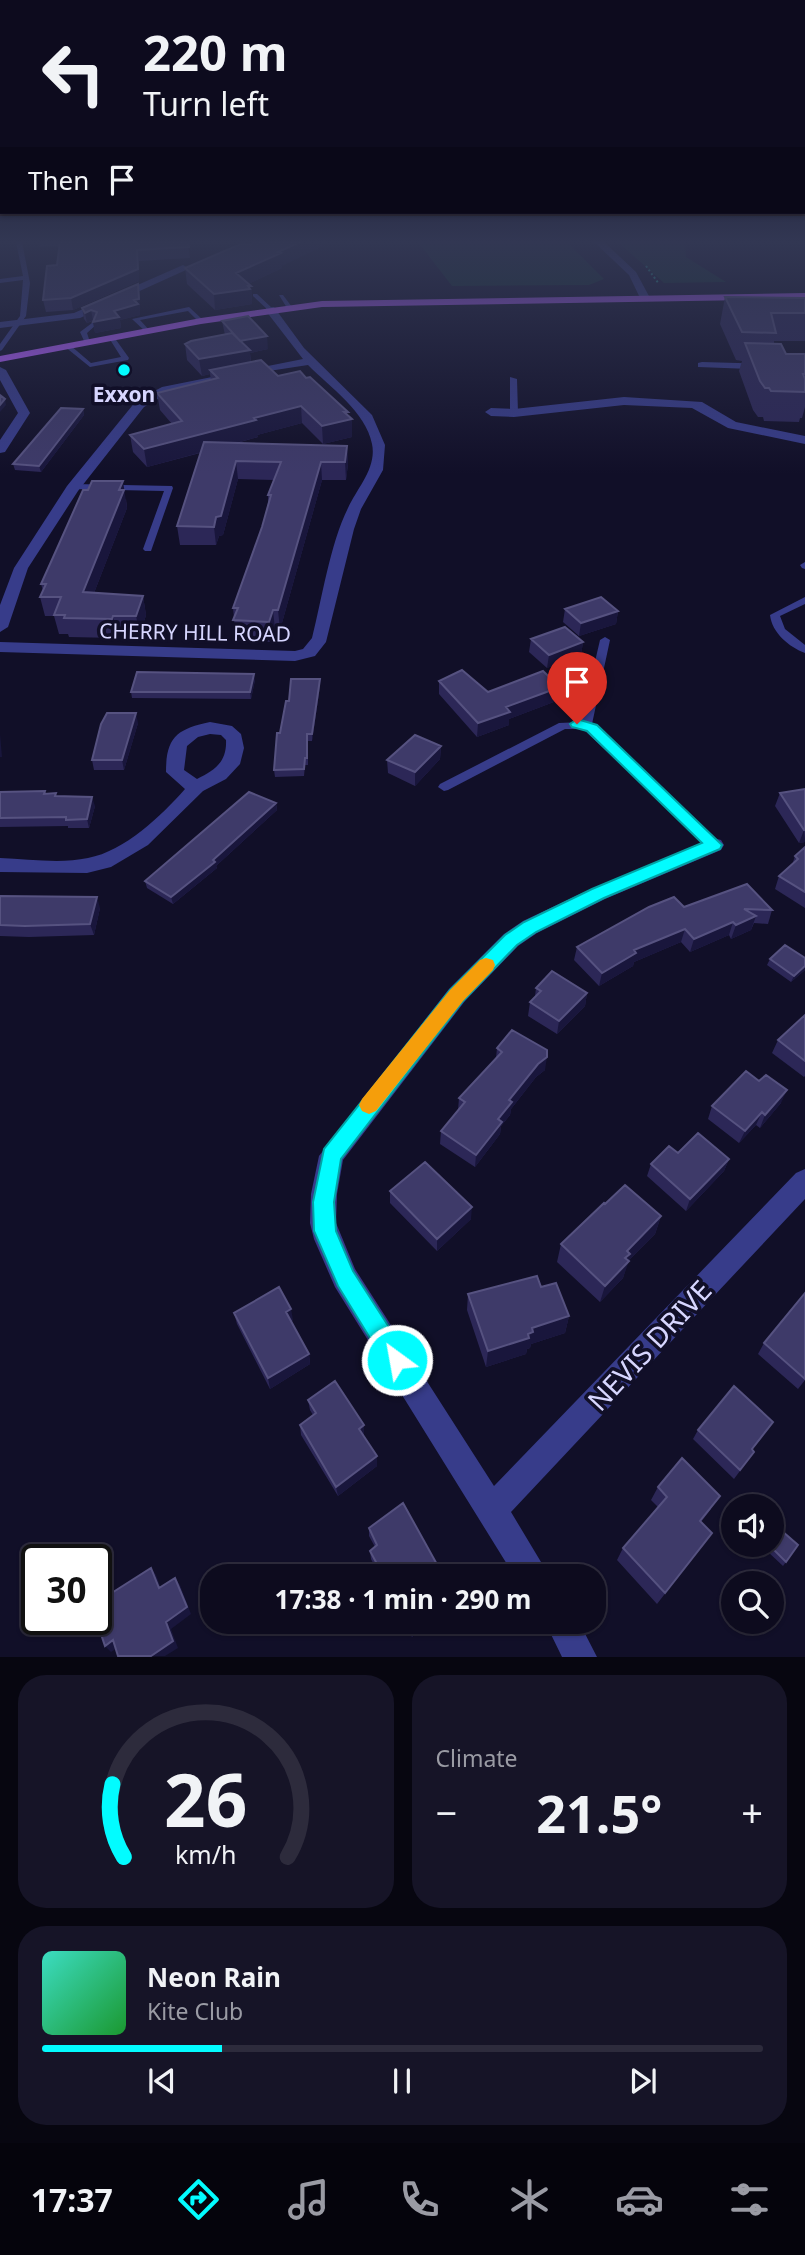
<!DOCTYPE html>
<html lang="en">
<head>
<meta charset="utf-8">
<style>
  body { margin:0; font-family:"Noto Sans",sans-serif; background:#161427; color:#f1f3f6; height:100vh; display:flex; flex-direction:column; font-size:26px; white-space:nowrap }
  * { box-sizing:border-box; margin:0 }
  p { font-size:23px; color:#9a9ba4 }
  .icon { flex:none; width:38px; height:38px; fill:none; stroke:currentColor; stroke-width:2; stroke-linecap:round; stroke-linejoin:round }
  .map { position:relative; height:1657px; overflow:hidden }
  .panel { display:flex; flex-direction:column; gap:18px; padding:18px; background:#070610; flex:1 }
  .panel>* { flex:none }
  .banner { position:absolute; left:0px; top:0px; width:805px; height:214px; box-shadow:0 2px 5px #0004,0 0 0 2px #2d2b3c; background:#0d0b1e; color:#f1f3f6; overflow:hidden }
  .buttons { position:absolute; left:721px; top:1494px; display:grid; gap:14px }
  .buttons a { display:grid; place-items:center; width:63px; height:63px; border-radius:50%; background:#0d0b1e; box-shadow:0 2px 5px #0004,0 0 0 2px #2d2b3c; font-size:35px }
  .speed { position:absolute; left:21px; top:1544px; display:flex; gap:14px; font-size:35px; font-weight:700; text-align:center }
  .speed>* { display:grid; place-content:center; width:91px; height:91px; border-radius:50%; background:#0d0b1e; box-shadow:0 2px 5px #0004,0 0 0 2px #2d2b3c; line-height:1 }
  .speed .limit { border:4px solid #111; border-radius:10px; background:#fff; color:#111 }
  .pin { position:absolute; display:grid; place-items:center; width:60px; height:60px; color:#fff; margin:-72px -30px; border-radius:50% 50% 50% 0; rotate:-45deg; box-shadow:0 0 7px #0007 }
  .pin .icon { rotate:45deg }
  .me { position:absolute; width:77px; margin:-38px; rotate:328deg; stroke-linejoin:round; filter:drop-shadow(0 0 5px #0008) }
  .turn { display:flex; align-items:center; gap:24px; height:147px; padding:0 28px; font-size:32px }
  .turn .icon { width:91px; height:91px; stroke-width:2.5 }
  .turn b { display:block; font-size:49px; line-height:60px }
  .then { display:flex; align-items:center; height:66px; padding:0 28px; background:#0003; gap:14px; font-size:26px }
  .big { font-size:52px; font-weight:700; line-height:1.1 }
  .panel .card { flex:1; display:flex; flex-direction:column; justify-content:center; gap:10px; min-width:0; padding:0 24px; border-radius:28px; background:#161427 }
  .panel .dial { align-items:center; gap:0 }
  .dial svg { height:182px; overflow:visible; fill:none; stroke:#2d2b3c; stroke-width:7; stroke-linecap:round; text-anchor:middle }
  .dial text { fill:#f1f3f6; stroke:none }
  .song { display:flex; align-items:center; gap:21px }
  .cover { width:84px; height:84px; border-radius:10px; background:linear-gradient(135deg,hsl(170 70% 55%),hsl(130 70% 35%)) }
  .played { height:7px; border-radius:4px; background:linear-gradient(90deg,#02fcff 25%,#2d2b3c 25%) }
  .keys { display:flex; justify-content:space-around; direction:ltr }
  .heat { display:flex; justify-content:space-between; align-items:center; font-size:38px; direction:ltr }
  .panel .tiles { flex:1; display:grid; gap:18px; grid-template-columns:1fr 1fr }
  .card:last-child { grid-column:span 2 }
  .trip { position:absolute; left:200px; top:1564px; width:406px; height:70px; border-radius:28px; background:#0d0b1e; box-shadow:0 2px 5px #0004,0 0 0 2px #2d2b3c; font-weight:700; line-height:70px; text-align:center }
  .menu { display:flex; height:112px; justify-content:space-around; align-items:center; background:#05040c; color:#9a9ba4 }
  .menu .icon { width:49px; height:49px }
  .menu .on { color:#02fcff }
  .menu b { font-size:32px; color:#f1f3f6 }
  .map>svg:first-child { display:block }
  .green { fill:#11332f }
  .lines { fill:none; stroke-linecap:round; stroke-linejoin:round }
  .path { stroke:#2abfa9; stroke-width:2; stroke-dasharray:2 2.5; stroke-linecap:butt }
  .service { fill:#373c8a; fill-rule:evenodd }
  .minor { fill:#373c8a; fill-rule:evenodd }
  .tertiary { fill:#373c8a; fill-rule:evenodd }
  .primary { fill:#b45dff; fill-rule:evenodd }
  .wall { fill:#2c2757 }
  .shaded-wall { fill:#19163c }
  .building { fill:#3e3a69; stroke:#565280; stroke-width:2 }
  .route { fill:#02fcff; stroke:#01a4a6; stroke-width:2 }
  .slow { fill:#f59e0b }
  .poi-dot { fill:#02fcff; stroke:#110f28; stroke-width:2.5 }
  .labels { text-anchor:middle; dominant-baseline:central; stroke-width:7; stroke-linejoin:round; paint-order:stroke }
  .far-poi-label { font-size:21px; font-weight:bold; fill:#d7d6ff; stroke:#110f28 }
  .far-street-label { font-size:21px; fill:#d7d6ff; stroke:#110f28 }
  .near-street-label { font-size:28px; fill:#d7d6ff; stroke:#110f28 }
</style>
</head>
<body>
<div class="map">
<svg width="805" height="1657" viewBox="0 0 805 1657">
  <rect width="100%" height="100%" fill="#110f28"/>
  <path class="green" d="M418,242H567L604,279L589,285L452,286Z
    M618,242H685L686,257L726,282L664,283Z"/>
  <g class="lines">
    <path class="path" d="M646,266L659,284"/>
    <path class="service" d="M16,242H22L30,283L26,316L2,350L0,351V344L20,316L23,280L0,283V279L23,276Z
      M253,294H257L272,308V310H268L253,296Z
      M279,295H283L292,307L291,308H287Z
      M189,307L203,320V322H199L188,311L140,320L150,331L147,333L132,319Z
      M92,323L97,324L87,333L90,342L85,343L80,332Z
      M112,336L114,337L129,358L128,360L90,367L64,346L70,345L91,363L121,357L109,338Z
      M510,377L517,379L518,413L514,415L510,413Z
      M74,484L172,486L173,488L151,551H145L143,549L164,491L71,489L70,487Z
      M805,562V569L802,568L800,565Z
      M805,597V604L780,616L785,629L805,645V653C789,647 772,633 770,615Z
      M605,637L610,640L592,724L718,842L720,845L718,848H710L583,729H565L448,790L444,791L438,787L440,784L559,723L581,722L600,640Z"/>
    <path class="minor" d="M183,265L188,268L186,270L80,318L0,328V322L74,313Z
      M266,307H274L304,348L372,415L385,445L383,470L361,509L354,529L326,642L315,656L295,661L0,652V642L295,651L303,649L312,638C322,599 330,544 348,508C357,488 377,468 372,444C366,412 330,387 308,365L243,375V371L303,359L266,311Z
      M702,362L805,365V371L698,367V363Z
      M0,367L6,370L30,413L5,452L0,453V440L18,413L0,380Z
      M217,376L223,379L221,381L170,392L144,407L78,491L28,568L8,627L0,632V605L14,568L67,486L136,401L162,387Z
      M624,397L702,402L736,422L805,436V444L728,428L692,408L624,405L514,417L491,416L485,412L491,408L514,409Z
      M210,722L232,726L241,734L244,748L240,764L226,779L203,791L148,845L111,867L87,873L0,872V858C29,859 60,864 88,858C125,851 161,816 185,789L166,772C166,737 177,729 210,722ZM210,734L221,735L226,740C227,762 215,770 197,779L184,770L187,746L198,737Z
      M714,838L721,840L724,845L721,850L605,899L537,933L518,946L465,1001L343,1160L337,1194L336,1223L355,1269L494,1486L796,1173L805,1169V1199L511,1512L550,1577H515L335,1287L314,1239L310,1223L311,1194L319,1156L449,989L504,934L523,921L591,889Z
      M545,1622H579L597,1657H562Z"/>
    <path class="tertiary" d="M594,242H604L636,272L650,298L649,300H641L629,275Z"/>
    <path class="primary" d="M805,293V299L322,307L201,324L0,362V356L201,318L322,301Z"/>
  </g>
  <path class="wall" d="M39,242H188L190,258L139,261V281L73,310L46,312L43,300L57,265L59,246L40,247Z
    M282,266V268L248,284L251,286L252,304L215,310L187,284L185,268Z
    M140,294V315L120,320L121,328L95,333L93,321L87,323L84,319L82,308Z
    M725,297L805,298V341H774V344L786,354H805V407L802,418H800L799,422L764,421L763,417H758L753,410L739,371L742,361L736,360L720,324Z
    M222,321L268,349L250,353L251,362L348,416L352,419V437L323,444L302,423L257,435L258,437L237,443L347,446L348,464L346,480H322L280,630L275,629L271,642L236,639L233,608L262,527L268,503V495L274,480L238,479L223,535L219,536L216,545H180L177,526L200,453L147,467L133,452L130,435L172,424L160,410L157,393L211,380L210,374L202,376L187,360L185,344L225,335Z
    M83,409L84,415L41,472L15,470L13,464Z
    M126,499L127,508L94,593L143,596L146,615L140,635H117L116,638L69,637L68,634H59L54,616H45L40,597L43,591L41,584Z
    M565,609L618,611L616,624L579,636L563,622Z
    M531,639L583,642L581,655L547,668L529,652Z
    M320,679V686L312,741H308V765H305L304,776L275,777L274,770L280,733L289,701Z
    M255,680L251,699L132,698L131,692Z
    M439,681L488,692L559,700L509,719V725L477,737L439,694Z
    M138,723L124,770H94L92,760Z
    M441,746L440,759L415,786L388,773L387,760Z
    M805,789V842L799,843L775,806L780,793Z
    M45,791L46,794L95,806L89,828H68V826L0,827V792Z
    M276,803L277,810L216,866L217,868L173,904L147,888L145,881Z
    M805,847V908L775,889L779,876L792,865L795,856Z
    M747,884L772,910L768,924L754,923L751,930L731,939L729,935L690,952L681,942L634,962L633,966L599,986L574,960L577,947Z
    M0,896L100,908L94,935L29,937L0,936Z
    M805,958V970L791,982L767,965L770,959Z
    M536,988L587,993L585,1006L557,1034L528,1016L530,1002L535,996Z
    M805,1015V1076L804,1077L772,1053L778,1040Z
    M497,1048L545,1070L536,1077L511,1109L510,1115L501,1126L500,1134L475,1167L440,1144L441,1131L458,1110L459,1098L496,1058Z
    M781,1103L760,1128L756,1125L739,1143L708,1119L712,1106Z
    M678,1153L729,1159L724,1171L686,1211L647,1176L651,1164Z
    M390,1191L471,1219L437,1251L390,1203Z
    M605,1204L661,1216L655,1234L628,1261L623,1278L600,1302L557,1262L561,1244Z
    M541,1287L569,1316L565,1333L531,1344L530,1348L527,1349L526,1354L486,1367L467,1310L468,1294Z
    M805,1293V1380L798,1389L758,1354L764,1343Z
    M234,1313L293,1320L291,1321L309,1354L310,1364L270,1389L237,1324Z
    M308,1400L364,1425V1434L363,1435L377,1466L338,1496L301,1435L300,1425L313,1415L310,1410Z
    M773,1422L752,1450L754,1452L734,1479L693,1439L698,1430Z
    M658,1487L711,1509L701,1522L712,1533L657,1604L617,1560L623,1548L658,1507L651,1500Z
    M369,1528L444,1577H380L371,1559L370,1551L375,1547L369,1536Z
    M782,1531L786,1562L783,1566L767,1551Z
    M404,1622H430L412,1637Z"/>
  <path class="shaded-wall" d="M300,242H332L282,266V268L238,289L236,273Z
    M137,250L139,261V281L73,310L71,298Z
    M138,284L140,294V315L120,320L121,328L95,333L93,322L134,300Z
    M251,286L252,304L215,310L214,294Z
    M91,310L93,320L87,323L85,313Z
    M267,336L268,349L250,353L251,366L210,370V374L202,376L199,359L240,341Z
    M5,399L6,405L0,412V405Z
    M301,406L302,423L257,435L258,437L147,467L144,449Z
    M83,409L84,415L41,472L39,466Z
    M344,412H348V420L352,419V437L323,444L322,426Z
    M347,446L348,464L346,480L345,462Z
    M236,461L238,479L223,535L219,536L216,545L214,527Z
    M321,462L322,480L280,630L278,610Z
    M123,481L127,508L87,611L83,592Z
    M143,596L146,615L140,635L136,616Z
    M273,610L275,629L271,642L269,622Z
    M618,611L616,624L579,636L581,623Z
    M113,616L117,635L116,638L112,619Z
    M583,642L581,655L547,668L549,655Z
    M254,674L255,680L251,699L250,692Z
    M320,679V686L312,741V734Z
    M560,687L559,700L509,719V725L477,737L478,723L506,707Z
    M136,713L138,723L124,770L122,760Z
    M0,734L2,757H0Z
    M441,746L440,759L415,786V772Z
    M92,797L95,806L89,828L87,819Z
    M276,803L277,810L216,866L217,868L173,904L171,897Z
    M804,830L805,842L799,843Z
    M97,897L100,908L94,935L90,924Z
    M756,916L751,930L731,939L736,925Z
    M733,922L729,935L690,952L694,939Z
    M685,929L681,942L634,962L633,966L599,986L602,973L634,950Z
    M805,966V970L791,982L794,976Z
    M587,993L585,1006L557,1034L559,1021Z
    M547,1057L545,1070L536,1077L511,1109L510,1115L501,1126L500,1134L475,1167L476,1155L509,1100L538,1064Z
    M787,1090L781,1103L760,1128L765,1115Z
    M762,1112L756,1125L739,1143L745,1131Z
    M729,1159L724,1171L686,1211L690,1199Z
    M472,1207L471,1219L437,1251V1239Z
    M661,1216L655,1234L627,1262L629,1261L623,1278L600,1302L605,1286L627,1251Z
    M291,1309L293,1320L288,1323L286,1312Z
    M569,1316L565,1333L531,1344L530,1348L527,1349L526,1354L486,1367L488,1351L528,1334L532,1328Z
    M309,1354L310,1364L270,1389L268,1378Z
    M364,1425V1434L360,1438L359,1429Z
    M377,1456V1466L338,1496L336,1487Z
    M151,1568L156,1575L164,1596L159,1588Z
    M175,1578L180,1585L191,1614L171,1629L178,1648L165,1656H151L166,1622Z
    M422,1622H430L412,1637V1630Z
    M113,1640L119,1647L111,1652L105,1646Z"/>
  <path class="building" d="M60,242H188L189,247L137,250L138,269L71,298L43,300L47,266L57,265Z
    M256,242H300L278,252L281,253L236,273L251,286H248L250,289L214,294L185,268L243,243L250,245Z
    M138,284L139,299L134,300L138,304L114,311L119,317L93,322L97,312L91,310L85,313L82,308Z
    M725,297L805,298V313H771L776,333L742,332Z
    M248,316L267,336L240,341L222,321Z
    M232,333L250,350L199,359L185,344L191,341Z
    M745,343L781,344L786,354H805V374H803L805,379V392L771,391L769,388H765L760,381Z
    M261,360L278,376L300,371L306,378L310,377L348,412H344L352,419L322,426L301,406L254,418L256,420L144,449L130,435L182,421L157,393L218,378L210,370Z
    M0,395L5,399L0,405Z
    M61,408L83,409L39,466L13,464Z
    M204,442L347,446L345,462H321L278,610H273L269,622L233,620L238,608H233L262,527L271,495H268L281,462L236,461L221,516L216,517L214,527L177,526Z
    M92,481H123L119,490H124L83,592L143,596L136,616H113L112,619L64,618L65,615H54L61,597H40L46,584H41L59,544L83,490H88Z
    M601,597L618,611L581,623L565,609Z
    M565,627L583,642L549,655L531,639Z
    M462,670L488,692L543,671L560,687L506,707L510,712L478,723L439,681Z
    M137,672L254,674L250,692H131Z
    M291,679H320L312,734H307V758H305L304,769L274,770L277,733H280L286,701H289Z
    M107,713H136L122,760H92L101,724Z
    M415,735L441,746L415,772L387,760Z
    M805,789V830H804L780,793Z
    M45,791L44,794L56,793L55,796L92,797L87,819L66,820V817L0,818V792Z
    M249,792L276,803L213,860L215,862L171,897L145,881Z
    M805,847V892L779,876L798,859L795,856Z
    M747,884L772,910L744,909L756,916L736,925L733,922L694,939L685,929L634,950L636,953L602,973L577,947L649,907L674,897L684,907Z
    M0,896L97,897L90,924L25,926L0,925Z
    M785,945L805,958V966L794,976L770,959Z
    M552,971L587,993L559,1021L530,1002L541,991L536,988Z
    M805,1015V1061L778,1040Z
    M512,1030L547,1050V1057L538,1064L509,1100L512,1102L498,1119L502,1122L476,1155L441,1131L465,1102L459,1098L502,1052L497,1048Z
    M746,1071L759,1081L766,1075L787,1090L765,1115L762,1112L745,1131L712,1106Z
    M698,1133L729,1159L690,1199L651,1164L669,1146L678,1153Z
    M425,1162L472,1207L437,1239L390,1191Z
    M625,1185L661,1216L627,1251L630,1254L625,1258L629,1261L605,1286L561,1244L604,1203L605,1204Z
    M537,1276L541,1287L556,1283L569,1316L532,1328L533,1332L528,1334L529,1338L488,1351L468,1294Z
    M279,1287L291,1309L286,1312L309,1354L268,1378L234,1313Z
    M805,1293V1379L764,1343Z
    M335,1381L364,1425L359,1429L377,1456L336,1487L300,1425L316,1413L308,1400Z
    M734,1386L773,1422L752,1449L754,1452L740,1470L698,1430Z
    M682,1458L720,1496L700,1521L712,1533L665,1593L623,1548L667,1497L658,1487Z
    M403,1503L444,1577H384L370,1551L377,1545L369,1528Z
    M782,1531L798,1545L786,1562L771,1547Z
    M151,1568L159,1588L175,1578L187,1607L166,1622L173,1641L151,1656H118L113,1640L105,1646L96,1619V1603Z
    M408,1622H422L412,1630Z"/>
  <linearGradient id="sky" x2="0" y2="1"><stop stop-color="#090816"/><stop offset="0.51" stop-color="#323753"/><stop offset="1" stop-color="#323753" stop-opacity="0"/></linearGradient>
  <rect width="805" height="474" fill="url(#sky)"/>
  <path class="route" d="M577,719L597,725L722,845L720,849L604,898L536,932L517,945L463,1001L341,1159L334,1202L336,1231L353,1271L405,1352L409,1360L405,1369L397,1372L389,1369L338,1286L314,1231L313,1202L324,1149L450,990L505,935L524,922L592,889L702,843L587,731L572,727L570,724Z"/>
  <path class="slow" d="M486,958L493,960L495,965L493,970L463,1001L376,1111L369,1114L362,1111L359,1105L362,1099L450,990L480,960Z"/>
  <circle class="poi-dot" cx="124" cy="370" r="7"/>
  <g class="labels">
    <g class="far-poi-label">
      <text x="124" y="394">Exxon</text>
    </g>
    <g class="far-street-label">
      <text transform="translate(195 632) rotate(1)">CHERRY HILL ROAD</text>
    </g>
    <g class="near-street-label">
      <text transform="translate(649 1345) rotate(-47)">NEVIS DRIVE</text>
    </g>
  </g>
</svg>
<div class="buttons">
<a><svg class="icon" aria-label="sound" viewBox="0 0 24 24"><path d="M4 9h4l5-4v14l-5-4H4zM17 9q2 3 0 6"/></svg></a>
<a><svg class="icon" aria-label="search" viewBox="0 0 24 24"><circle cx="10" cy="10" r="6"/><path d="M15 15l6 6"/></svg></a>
</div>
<div class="speed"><div class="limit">30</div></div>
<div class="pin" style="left:577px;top:724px;background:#d93025"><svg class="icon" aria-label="arrive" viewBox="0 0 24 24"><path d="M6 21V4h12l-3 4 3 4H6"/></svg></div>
<svg class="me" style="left:397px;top:1360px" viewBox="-20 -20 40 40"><circle r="17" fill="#02fcff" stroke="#fff" stroke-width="3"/><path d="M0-11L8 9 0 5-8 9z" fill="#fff"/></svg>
<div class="trip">17:38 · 1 min · 290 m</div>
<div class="banner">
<div class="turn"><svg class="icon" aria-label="left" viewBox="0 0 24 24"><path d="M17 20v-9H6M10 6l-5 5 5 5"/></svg><div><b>220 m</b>Turn left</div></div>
<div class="then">Then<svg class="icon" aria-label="arrive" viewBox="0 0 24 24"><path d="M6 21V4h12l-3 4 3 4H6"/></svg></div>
</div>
</div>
<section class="panel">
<div class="tiles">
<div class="card dial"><svg viewBox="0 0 100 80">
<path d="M14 69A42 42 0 1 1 86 69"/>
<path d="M14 69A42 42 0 0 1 9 37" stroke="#02fcff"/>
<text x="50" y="56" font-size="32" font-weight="700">26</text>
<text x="50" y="72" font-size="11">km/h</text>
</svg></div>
<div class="card"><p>Climate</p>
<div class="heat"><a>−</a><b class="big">21.5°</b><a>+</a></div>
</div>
<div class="card">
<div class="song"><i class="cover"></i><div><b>Neon Rain</b><p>Kite Club</p></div></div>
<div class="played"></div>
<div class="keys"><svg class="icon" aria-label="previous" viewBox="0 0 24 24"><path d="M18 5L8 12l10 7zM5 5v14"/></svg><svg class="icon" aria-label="pause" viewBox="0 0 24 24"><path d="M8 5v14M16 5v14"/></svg><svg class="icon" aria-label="next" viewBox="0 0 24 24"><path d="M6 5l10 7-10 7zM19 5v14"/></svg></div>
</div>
</div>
</section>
<nav class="menu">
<b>17:37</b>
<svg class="icon on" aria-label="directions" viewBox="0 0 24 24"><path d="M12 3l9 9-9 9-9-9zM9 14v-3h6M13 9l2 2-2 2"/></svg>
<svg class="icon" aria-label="music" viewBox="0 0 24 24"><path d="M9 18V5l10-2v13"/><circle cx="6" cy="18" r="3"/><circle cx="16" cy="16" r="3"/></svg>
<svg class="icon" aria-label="phone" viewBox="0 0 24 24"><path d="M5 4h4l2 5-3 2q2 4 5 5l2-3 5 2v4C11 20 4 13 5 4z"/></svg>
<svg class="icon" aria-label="climate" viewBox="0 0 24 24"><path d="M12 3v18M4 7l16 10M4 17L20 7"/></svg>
<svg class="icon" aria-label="car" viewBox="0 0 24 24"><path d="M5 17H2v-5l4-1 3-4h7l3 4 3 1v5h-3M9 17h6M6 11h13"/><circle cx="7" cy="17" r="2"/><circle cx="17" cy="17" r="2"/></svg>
<svg class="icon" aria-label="filters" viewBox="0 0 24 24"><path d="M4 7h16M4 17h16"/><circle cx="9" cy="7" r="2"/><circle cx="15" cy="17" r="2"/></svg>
</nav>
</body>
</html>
